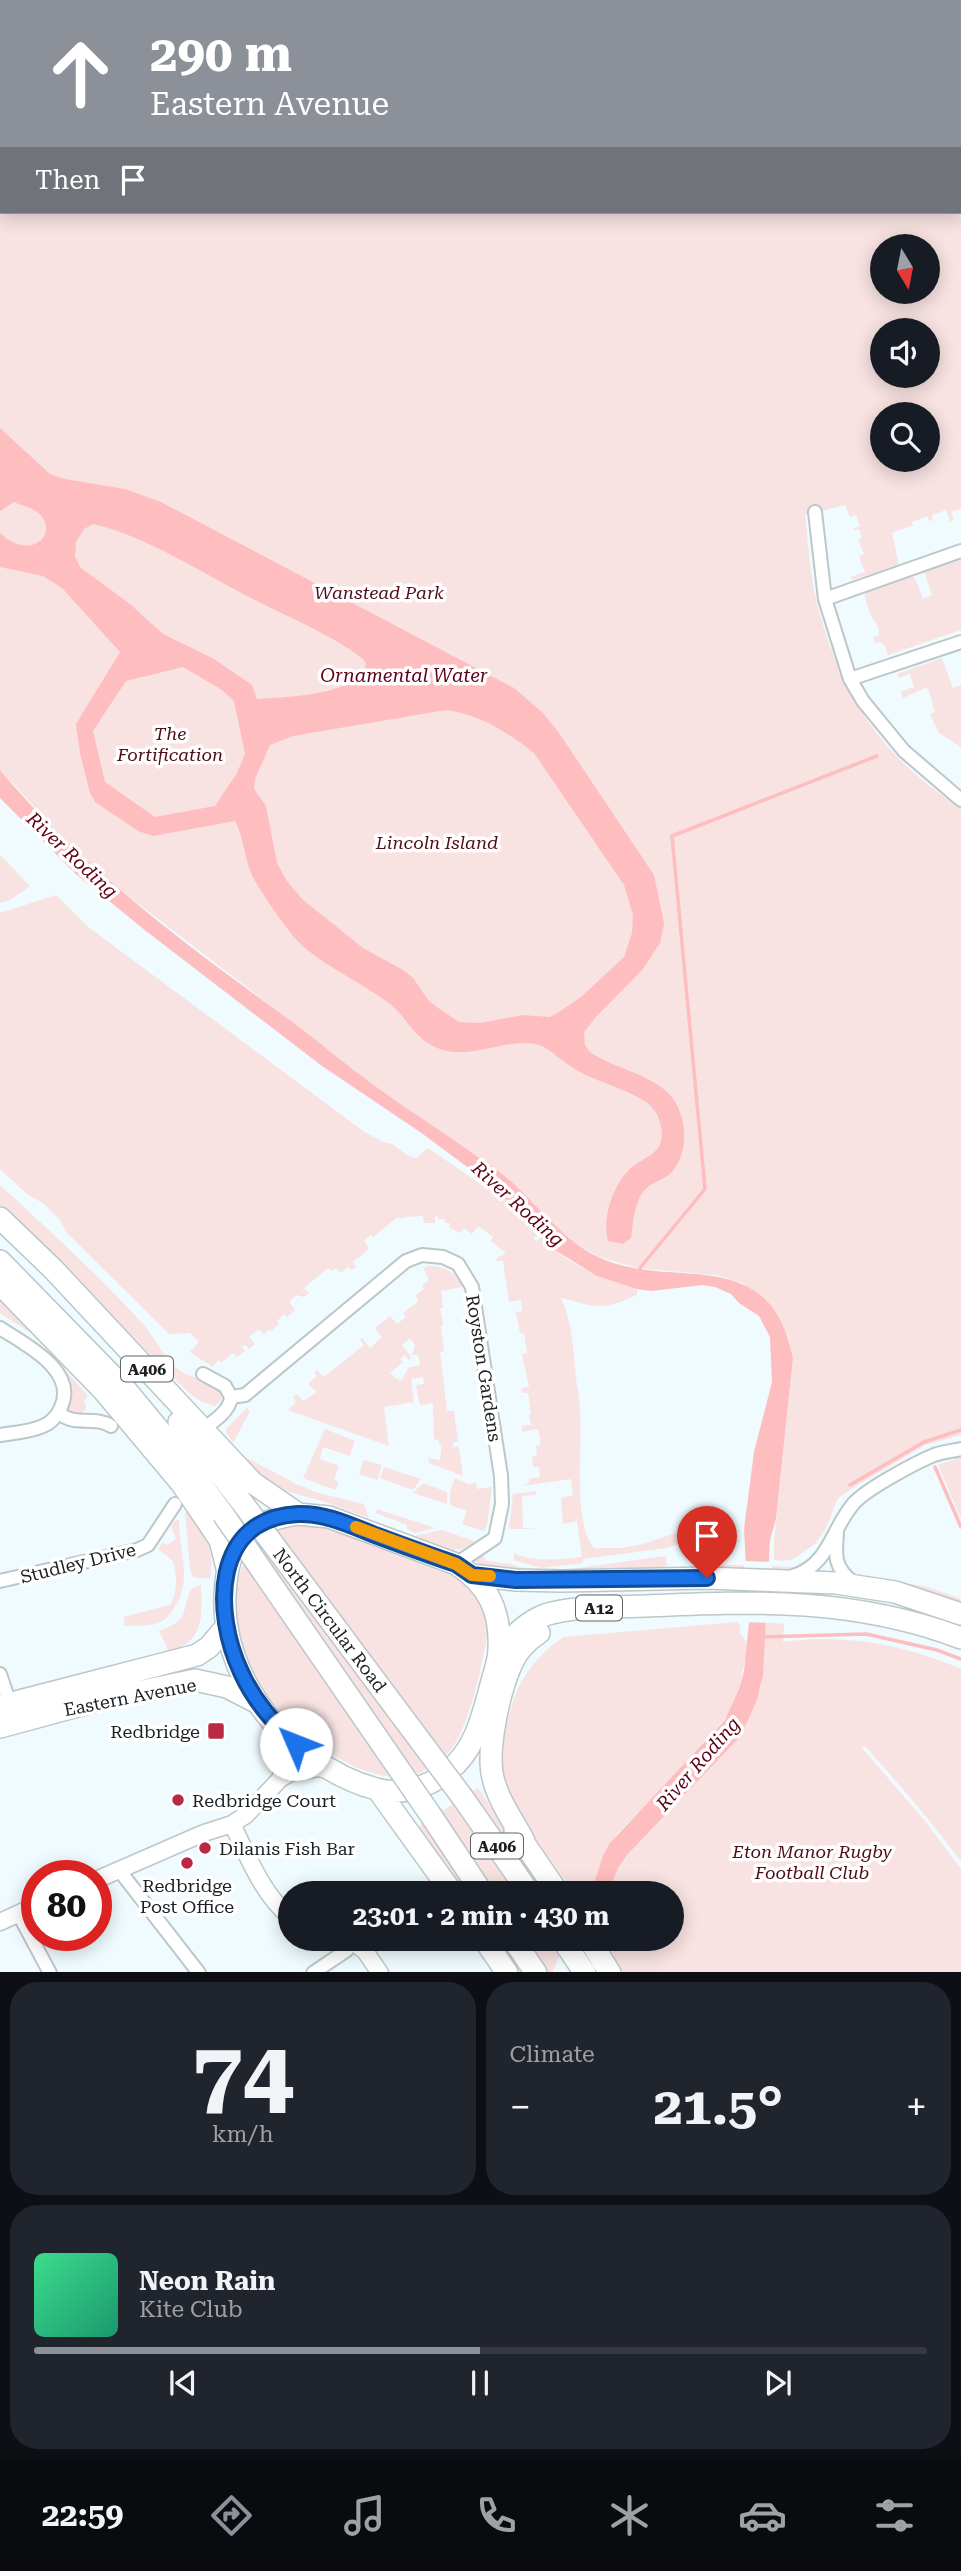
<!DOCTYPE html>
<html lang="en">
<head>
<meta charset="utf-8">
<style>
  body { margin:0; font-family:"Roboto Serif",serif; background:#20242c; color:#f1f3f6; height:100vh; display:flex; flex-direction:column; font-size:26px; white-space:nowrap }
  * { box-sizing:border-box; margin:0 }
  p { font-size:23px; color:#9ea1a6 }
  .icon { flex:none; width:38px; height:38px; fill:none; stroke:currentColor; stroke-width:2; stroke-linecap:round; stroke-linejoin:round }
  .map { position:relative; height:1972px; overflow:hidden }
  .details { display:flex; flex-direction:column; gap:10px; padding:10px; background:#0d0f14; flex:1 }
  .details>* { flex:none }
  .banner { position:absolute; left:0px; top:0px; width:962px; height:214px; box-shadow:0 4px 18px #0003; background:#8c9099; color:#fff; overflow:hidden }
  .needle { width:46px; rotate:170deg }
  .controls { position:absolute; left:870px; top:234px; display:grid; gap:14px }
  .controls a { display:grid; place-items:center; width:70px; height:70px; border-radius:50%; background:#171b24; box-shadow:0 4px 18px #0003; font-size:35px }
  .speed { position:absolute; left:21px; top:1860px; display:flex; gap:14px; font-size:35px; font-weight:700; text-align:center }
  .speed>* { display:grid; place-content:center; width:91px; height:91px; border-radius:50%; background:#171b24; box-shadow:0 4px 18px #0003; line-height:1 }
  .speed .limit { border:10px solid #d22; background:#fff; color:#111 }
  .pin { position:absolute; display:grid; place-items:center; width:60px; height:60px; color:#fff; margin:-72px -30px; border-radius:50% 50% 50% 0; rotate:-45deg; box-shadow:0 0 7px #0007 }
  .pin .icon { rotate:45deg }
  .me { position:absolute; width:77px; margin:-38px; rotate:314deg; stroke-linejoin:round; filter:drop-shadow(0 0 5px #0008) }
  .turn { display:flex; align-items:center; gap:24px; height:147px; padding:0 35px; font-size:32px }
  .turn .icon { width:91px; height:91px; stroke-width:2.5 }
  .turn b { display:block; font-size:49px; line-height:60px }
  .then { display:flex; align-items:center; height:66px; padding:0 35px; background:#0003; gap:14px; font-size:26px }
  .big { font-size:52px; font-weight:700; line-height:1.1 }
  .details .widget { flex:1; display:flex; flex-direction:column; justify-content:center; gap:10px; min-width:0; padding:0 24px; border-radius:28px; background:#20242c }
  .details .dial { align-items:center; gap:0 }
  .dial b { font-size:91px; line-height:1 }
  .song { display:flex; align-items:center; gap:21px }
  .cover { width:84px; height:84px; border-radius:10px; background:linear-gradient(135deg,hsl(150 70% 55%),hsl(160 70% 35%)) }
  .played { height:7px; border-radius:4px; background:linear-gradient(90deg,#8c9099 50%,#363941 50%) }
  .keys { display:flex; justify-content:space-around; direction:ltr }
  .heat { display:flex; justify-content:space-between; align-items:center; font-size:38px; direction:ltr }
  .details .tiles { flex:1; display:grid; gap:10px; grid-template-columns:1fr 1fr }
  .widget:last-child { grid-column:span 2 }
  .trip { position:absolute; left:278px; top:1881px; width:406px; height:70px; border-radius:35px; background:#171b24; box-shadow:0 4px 18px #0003; font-weight:700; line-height:70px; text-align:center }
  .tab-bar { display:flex; height:112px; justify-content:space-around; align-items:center; background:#090b0e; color:#9ea1a6 }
  .tab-bar .icon { width:49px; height:49px }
  .tab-bar .selected { color:#8c9099 }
  .tab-bar b { font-size:32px; color:#f1f3f6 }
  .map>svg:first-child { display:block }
  .green { fill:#f8e2e2; fill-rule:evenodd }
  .water { fill:#febec0; fill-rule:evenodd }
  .pier { fill:#effbfe }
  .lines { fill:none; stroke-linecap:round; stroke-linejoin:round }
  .stream { stroke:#febec0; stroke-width:3.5 }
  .street-casing { stroke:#bcc7ca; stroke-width:16 }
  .secondary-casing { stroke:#bcc7ca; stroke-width:19 }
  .highway-casing { stroke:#bcc7ca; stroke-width:24 }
  .street { stroke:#fff; stroke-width:12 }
  .secondary { stroke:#fff; stroke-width:16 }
  .highway { stroke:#fff; stroke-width:21 }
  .highway-bridge-casing { stroke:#bcc7ca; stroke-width:24; stroke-linecap:butt }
  .highway-bridge { stroke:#fff; stroke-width:21 }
  .route-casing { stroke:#114b97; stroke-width:18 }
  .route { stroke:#1a73e8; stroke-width:12 }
  .slow { stroke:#f59e0b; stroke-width:12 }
  .poi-dot { fill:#ba2944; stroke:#fff; stroke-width:2.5 }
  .labels { text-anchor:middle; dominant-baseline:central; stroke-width:7; stroke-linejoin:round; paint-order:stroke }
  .shield { fill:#fff; stroke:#606364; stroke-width:2 }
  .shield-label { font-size:16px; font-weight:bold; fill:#1c2022 }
  .park-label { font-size:18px; font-style:italic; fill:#500c19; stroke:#fff }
  .street-label { font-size:18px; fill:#1c2022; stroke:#fff }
  .poi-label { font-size:18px; fill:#1c2022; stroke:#fff; text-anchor:start }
  .water-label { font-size:19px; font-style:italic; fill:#5e0018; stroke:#fff }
</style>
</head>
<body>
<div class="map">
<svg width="961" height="1973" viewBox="0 0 961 1973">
  <rect width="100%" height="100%" fill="#effbfe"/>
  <path class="green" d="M0,0H961V509L951,512L954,520L950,522L946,510L932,515L933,520L929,521L927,516L912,522L913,525L892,533L899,565L852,580L851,577L865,572L859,556L864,554L858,540L862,538L859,529L854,530V528L860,526L856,515L850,517L845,505L805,515C808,542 810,572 816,599C839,692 880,757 961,808V1435L925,1445L861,1483L838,1498L826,1528L815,1544L793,1559L783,1561L774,1560V1541L793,1358L788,1335L743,1283L716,1275L637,1268L597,1256L576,1243L554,1225L507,1178L375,1086L118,888L76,851L0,770ZM2,2H961V212H2ZM882,247H928V292H882ZM882,331H928V376H882ZM882,415H928V460H882Z
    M961,560V630L888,655L884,644L880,642L875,643L873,637L879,635C880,625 874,623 871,616C869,610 866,601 864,593L914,576L923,599L932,595L924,572Z
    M942,658L953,688L961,685V747L939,733L930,714L935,712L928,689L925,688L903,698L901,692L914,687L910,674L899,678L897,674Z
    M0,855L30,886L10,900L0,903Z
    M56,895L87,926L363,1131L383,1142L392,1144L408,1156L416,1158L428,1148L498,1196L501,1194L528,1222L537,1236L533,1238L536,1242L542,1237C565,1265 604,1278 637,1289V1295C598,1312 600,1307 561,1298C573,1324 573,1350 576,1378C577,1388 580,1399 580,1410C583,1445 572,1522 594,1548H622L643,1544L684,1530L701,1537L667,1548L583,1559V1563L541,1568L514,1560V1553C532,1563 562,1559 582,1557L577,1521L563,1524L561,1498L573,1495L571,1479L522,1486L529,1483V1479L540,1477L539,1467H533L532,1457L537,1456L536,1446L541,1445L538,1429L522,1432V1426L531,1425L529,1414H531L528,1393H522V1388L529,1387L522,1354L527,1353L524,1333H520L516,1312L522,1311L521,1300L509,1302L503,1261H497L496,1259L506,1253L491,1241L493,1237L478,1226L472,1234L464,1228L460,1233L450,1228V1223H445V1219H438V1216L435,1217V1223H424L423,1216L405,1217L400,1219L398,1217L373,1237L371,1235L364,1241L369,1249L353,1262L356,1267L352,1270L348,1267L341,1273L336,1268L331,1271L328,1268L304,1288L309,1293L304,1297L296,1295L289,1302L295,1310L287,1317L284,1314L277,1321L279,1324L271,1331L269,1329L264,1334L259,1329L249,1337L255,1344L249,1349L245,1345L242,1347L245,1351L237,1357L233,1353L222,1362L218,1360L213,1367L190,1352L199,1342L190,1333L169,1334L67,1233L60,1220L43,1203L28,1195L0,1169V913Z
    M0,1185C49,1230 99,1276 144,1325C154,1338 162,1353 173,1365C187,1380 211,1376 222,1395L220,1402L215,1406C196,1402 185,1389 172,1376L0,1205Z
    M430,1266C446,1267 455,1271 462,1287L441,1291L443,1308H440L443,1325L441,1326L444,1351L440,1352L447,1411H454L458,1442H453V1447H459L463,1476L429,1463L428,1458L440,1460L442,1445L439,1444V1440L434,1439L433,1403L420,1405L416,1385L424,1384L423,1377L411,1379L414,1402L384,1407L389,1446L288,1410L296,1402L293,1397L297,1394L303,1401L317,1392L308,1384L317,1376L314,1373L317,1370L324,1377L364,1345L360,1340L362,1338L370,1348L382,1337L375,1328L390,1316L397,1324L406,1317L403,1313L419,1301L415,1296L424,1289L422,1285L429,1280L423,1267ZM410,1338L415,1345L412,1355H418L420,1365L408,1368L402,1380L395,1378L390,1373L403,1362L400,1359L405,1355L409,1361L411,1357L402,1345Z
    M0,1296L49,1345L0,1313Z
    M58,1362L88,1396L84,1401L86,1408L79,1417L70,1414L68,1410L71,1381Z
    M247,1408L250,1411L233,1443L225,1430Z
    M325,1429L355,1441L350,1456L323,1447L320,1459L339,1466L334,1480L339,1482L335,1490L303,1478Z
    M236,1452L296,1484L318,1493L364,1504L369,1518L322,1501L275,1488L264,1482Z
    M961,1457V1519L938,1465Z
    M364,1460L382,1465L377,1480L359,1474Z
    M384,1467L421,1479L413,1490L380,1478Z
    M455,1478L468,1484L476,1483L477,1489L492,1487L487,1526L484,1531L462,1524L467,1511L450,1505V1492Z
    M423,1483L447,1492V1504L413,1493Z
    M536,1491V1495L522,1496L523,1528L537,1529H509L513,1494Z
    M189,1509C208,1537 214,1548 210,1579L193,1577L190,1569L185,1513Z
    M377,1509L435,1528L415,1533L407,1529V1525L376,1513Z
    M179,1520C179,1549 192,1579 176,1605C172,1611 168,1618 162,1621C151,1627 136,1625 124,1626V1617L170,1605C178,1592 177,1575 173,1561L158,1549L163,1542L167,1545L176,1539L171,1526L175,1521Z
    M303,1525L329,1529L452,1576C474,1587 487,1606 488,1631C483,1661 470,1724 452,1748C406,1807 337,1763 294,1725C282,1714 267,1701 258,1686C225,1629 218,1536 303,1525Z
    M442,1530L474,1541L476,1545C456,1554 431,1550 414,1536Z
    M481,1553L487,1561L510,1564L541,1573L666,1556L667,1566C615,1575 522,1581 473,1561Z
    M707,1564L796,1567L787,1571L708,1568Z
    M874,1578L928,1587L961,1599V1608Z
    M201,1585C202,1616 205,1641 169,1652L159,1631C189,1620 181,1614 191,1589Z
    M737,1622L740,1625V1633L747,1643L746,1655L739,1689L729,1714L673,1777L618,1833L603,1855L591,1893H575C551,1860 496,1793 500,1751C501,1738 507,1723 511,1709C518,1680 538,1653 564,1637Z
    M766,1622L784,1624L783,1642C844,1633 905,1645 961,1669V1862C932,1822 899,1784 866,1747H861L926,1822L961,1869V1972L568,1973L585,1939H672V1894L608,1893L618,1868L627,1855L739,1738L761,1688Z
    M478,1788L550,1893H465L419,1826Z
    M496,1939H567L552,1973L519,1972Z"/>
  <path class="water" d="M0,428L50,474L65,479L125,489L161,502L514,688L543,713L559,733L654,875L664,923L660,943L643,969L596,1017L584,1032L585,1045L590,1052C613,1068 644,1072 666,1091C688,1110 691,1153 670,1174C662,1181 650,1182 643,1192C634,1204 633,1224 631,1238L623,1244L608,1241C602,1220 612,1188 627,1172C642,1154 671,1157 659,1119C657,1112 649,1103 643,1100C616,1084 586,1080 562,1060C553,1054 546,1046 535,1044C501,1038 464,1064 431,1045C413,1035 405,1016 390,1004C364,984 332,970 306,949C290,936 266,899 255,881C244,863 245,839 235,821L153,836L138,831L95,802L90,793L80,753L76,724L120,652L62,588L43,576L0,567V533C31,563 63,532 36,511C30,507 20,505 14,502L0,511ZM93,524C148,537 199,571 249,597C287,617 329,633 363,659L366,664C359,696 284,697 257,699L252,685L214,659L163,634L130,604L81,568L75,557L76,542L84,529ZM183,667L222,690L234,701L245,754L237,773L215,806L155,817L105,782L93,731L126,681ZM446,710C479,714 509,733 534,753L624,885L633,915L632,933L624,957L581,997L556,1014L549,1017L523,1015L480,1023L459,1022L441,1010L429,1001L413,978L403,970L363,948L302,899L287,881L277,863L266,806L254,789L255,779L270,745L293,736Z
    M0,770C80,866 182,942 283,1015C314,1038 344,1063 375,1086C408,1110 442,1131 475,1155C490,1165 505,1175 517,1187C540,1209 560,1234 587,1251C663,1298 768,1234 793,1358L776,1519L770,1540L763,1676L757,1700L748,1720L739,1738L627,1855L618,1868L608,1893H591L603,1855L610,1843L725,1720L739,1689L744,1671L749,1622L744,1529L754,1452L772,1382L770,1337L759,1316L739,1303L731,1294L715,1287L703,1285L651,1291L637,1289L597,1276L550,1247L493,1186L420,1132L322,1066L146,931L76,874L0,798Z"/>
  <path class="pier" d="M744,1561L772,1562L769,1623L745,1622Z"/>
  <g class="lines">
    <path class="stream" d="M640,1272V1268L705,1189L672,836L877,756
      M935,1467L961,1527
      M850,1485L924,1442L961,1430
      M760,1637L866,1634L937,1650L961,1659"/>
    <defs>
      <path id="street" d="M815,512L825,599L850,679L863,701L904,751L961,800
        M825,599L961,551
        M850,679L961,642
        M0,1328C24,1344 78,1370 61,1407C58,1415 51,1423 43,1426C30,1432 13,1433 0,1435
        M203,1374L225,1386L231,1397
        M231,1397L245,1395L406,1261L422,1255L443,1257L458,1264L472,1287L501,1476L502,1504L495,1538L456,1564
        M59,1413C75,1427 93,1415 111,1426
        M203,1429C214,1421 230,1411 231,1397
        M837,1534C835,1555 834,1568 853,1582
        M793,1576C830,1564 830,1531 854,1503C868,1488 915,1463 934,1455C942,1452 952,1451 961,1449
        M0,1581L137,1550L148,1545L175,1504
        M0,1674L11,1707
        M119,1870L199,1973
        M18,1913L50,1973
        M313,1973L347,1950L351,1940"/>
      <path id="secondary" d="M280,1779L286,1757V1734
        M232,1824C248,1856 262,1894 290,1917
        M96,1880L204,1833L232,1824L246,1815L280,1779L290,1773L318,1768L331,1770
        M0,1922L37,1905
        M349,1939L365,1951L380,1973"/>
      <path id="highway" d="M0,1218L54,1270L253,1483L298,1514
        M0,1261L125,1389L178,1453L223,1514
        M0,1284L104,1391L182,1484L220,1540L227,1568
        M179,1422L241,1501
        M298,1514L329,1517L456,1564C488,1584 501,1611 499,1649C499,1661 494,1673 491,1685C482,1718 475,1751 446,1773C428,1787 400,1796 376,1789C331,1777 284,1742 258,1703C234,1667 221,1626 226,1583C230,1536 254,1521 298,1514Z
        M472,1575L516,1580L562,1581L707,1578L836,1583L895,1592L961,1614
        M500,1651C514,1636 525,1623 545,1615C570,1606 618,1607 646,1606C756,1601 856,1598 961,1638
        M0,1706L197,1655L209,1647L225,1628
        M0,1727L100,1700L195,1680L227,1687L258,1703
        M378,1790L453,1894
        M463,1798L530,1894
        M432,1817L483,1894
        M515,1830L559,1894
        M524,1841C513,1820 498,1800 493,1778C486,1750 500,1687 513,1661C519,1649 528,1640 539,1633
        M484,1939L507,1973
        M513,1939L536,1973
        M562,1939L585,1973
        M589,1939L610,1973"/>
    </defs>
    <use href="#street" class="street-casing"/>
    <use href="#secondary" class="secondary-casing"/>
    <use href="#highway" class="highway-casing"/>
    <use href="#street" class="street"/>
    <use href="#secondary" class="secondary"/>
    <use href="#highway" class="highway"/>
    <defs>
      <path id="highway-bridge" d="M241,1501L463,1798
        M223,1514L432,1817"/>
    </defs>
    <use href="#highway-bridge" class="highway-bridge-casing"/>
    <use href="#highway-bridge" class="highway-bridge"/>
  </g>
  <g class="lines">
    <defs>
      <path id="route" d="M296,1744C273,1722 254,1701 241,1672C213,1613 212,1518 298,1514C325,1513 350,1525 375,1535C402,1545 429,1555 456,1564L472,1575L516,1580L707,1578"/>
    </defs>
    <use href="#route" class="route-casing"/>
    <use href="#route" class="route"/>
    <path class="slow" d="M356,1527L456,1564L472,1575L490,1576"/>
  </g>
  <g class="poi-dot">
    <rect x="207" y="1722" width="18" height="18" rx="3.5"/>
    <circle cx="178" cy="1800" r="7"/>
    <circle cx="205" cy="1848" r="7"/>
    <circle cx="187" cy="1863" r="7"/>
  </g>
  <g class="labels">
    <g class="shield">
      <rect x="121" y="1356.5" width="52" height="25" rx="5"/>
      <rect x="576" y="1595.5" width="46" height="25" rx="5"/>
      <rect x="471" y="1833.5" width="52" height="25" rx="5"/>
    </g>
    <g class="shield-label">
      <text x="147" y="1369">A406</text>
      <text x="599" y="1608">A12</text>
      <text x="497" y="1846">A406</text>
    </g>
    <g class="park-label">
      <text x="379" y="592">Wanstead Park</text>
      <text x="170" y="733">The<tspan x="170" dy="21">Fortification</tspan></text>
      <text x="437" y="842">Lincoln Island</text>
      <text x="812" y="1851">Eton Manor Rugby<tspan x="812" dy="21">Football Club</tspan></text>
    </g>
    <g class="street-label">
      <text transform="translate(484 1368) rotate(81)">Royston Gardens</text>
      <text transform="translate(78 1563) rotate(-14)">Studley Drive</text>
      <text transform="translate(330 1620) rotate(53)">North Circular Road</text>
      <text transform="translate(130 1697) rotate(-11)">Eastern Avenue</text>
    </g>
    <g class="poi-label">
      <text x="200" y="1731" text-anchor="end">Redbridge</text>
      <text x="192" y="1800">Redbridge Court</text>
      <text x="219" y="1848">Dilanis Fish Bar</text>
      <text x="187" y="1885" text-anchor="middle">Redbridge<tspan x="187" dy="21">Post Office</tspan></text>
    </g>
    <g class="water-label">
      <text x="404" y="675">Ornamental Water</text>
      <text transform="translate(72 855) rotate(43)">River Roding</text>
      <text transform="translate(518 1204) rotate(42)">River Roding</text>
      <text transform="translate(698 1764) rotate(-49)">River Roding</text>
    </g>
  </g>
</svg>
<div class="controls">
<a><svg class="needle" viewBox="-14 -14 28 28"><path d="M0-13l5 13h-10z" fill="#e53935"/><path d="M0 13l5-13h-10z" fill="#9ea1a6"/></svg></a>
<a><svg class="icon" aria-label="sound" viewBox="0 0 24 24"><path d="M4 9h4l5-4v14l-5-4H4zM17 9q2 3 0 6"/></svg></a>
<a><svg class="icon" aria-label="search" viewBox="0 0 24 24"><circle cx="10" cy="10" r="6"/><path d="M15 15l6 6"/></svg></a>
</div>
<div class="speed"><div class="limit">80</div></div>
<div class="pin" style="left:707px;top:1578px;background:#d93025"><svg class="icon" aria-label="arrive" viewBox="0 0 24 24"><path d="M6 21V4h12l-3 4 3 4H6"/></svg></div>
<svg class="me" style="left:296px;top:1744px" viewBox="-20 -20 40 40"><circle r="19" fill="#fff"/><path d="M0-13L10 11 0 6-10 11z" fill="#1a73e8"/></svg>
<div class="trip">23:01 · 2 min · 430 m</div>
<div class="banner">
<div class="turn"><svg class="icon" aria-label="ahead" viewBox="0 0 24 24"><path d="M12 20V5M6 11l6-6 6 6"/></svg><div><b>290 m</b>Eastern Avenue</div></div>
<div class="then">Then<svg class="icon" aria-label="arrive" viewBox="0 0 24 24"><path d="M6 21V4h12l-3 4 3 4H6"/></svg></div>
</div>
</div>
<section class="details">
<div class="tiles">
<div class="widget dial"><b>74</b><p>km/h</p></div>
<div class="widget"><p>Climate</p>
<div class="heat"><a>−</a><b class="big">21.5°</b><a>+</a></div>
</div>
<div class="widget">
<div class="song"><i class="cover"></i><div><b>Neon Rain</b><p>Kite Club</p></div></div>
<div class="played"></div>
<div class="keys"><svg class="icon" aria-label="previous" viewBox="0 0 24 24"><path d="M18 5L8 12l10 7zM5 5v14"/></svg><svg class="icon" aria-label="pause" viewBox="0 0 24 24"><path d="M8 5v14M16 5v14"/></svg><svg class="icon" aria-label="next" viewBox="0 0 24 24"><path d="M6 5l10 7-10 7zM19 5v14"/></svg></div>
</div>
</div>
</section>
<nav class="tab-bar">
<b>22:59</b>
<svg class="icon selected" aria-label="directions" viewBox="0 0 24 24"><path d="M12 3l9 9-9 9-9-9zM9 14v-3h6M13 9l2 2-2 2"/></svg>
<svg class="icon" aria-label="music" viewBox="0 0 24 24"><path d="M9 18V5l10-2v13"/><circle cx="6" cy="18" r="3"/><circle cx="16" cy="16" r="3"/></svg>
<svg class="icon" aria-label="phone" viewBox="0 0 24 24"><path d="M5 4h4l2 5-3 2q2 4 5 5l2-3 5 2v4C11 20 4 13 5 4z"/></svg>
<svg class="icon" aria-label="climate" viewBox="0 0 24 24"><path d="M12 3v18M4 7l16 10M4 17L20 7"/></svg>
<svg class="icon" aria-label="car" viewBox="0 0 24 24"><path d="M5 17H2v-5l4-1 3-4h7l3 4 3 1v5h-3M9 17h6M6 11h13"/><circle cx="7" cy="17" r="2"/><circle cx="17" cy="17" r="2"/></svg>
<svg class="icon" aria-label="filters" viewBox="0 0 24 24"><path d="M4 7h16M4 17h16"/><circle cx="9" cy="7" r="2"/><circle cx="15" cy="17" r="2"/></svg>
</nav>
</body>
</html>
